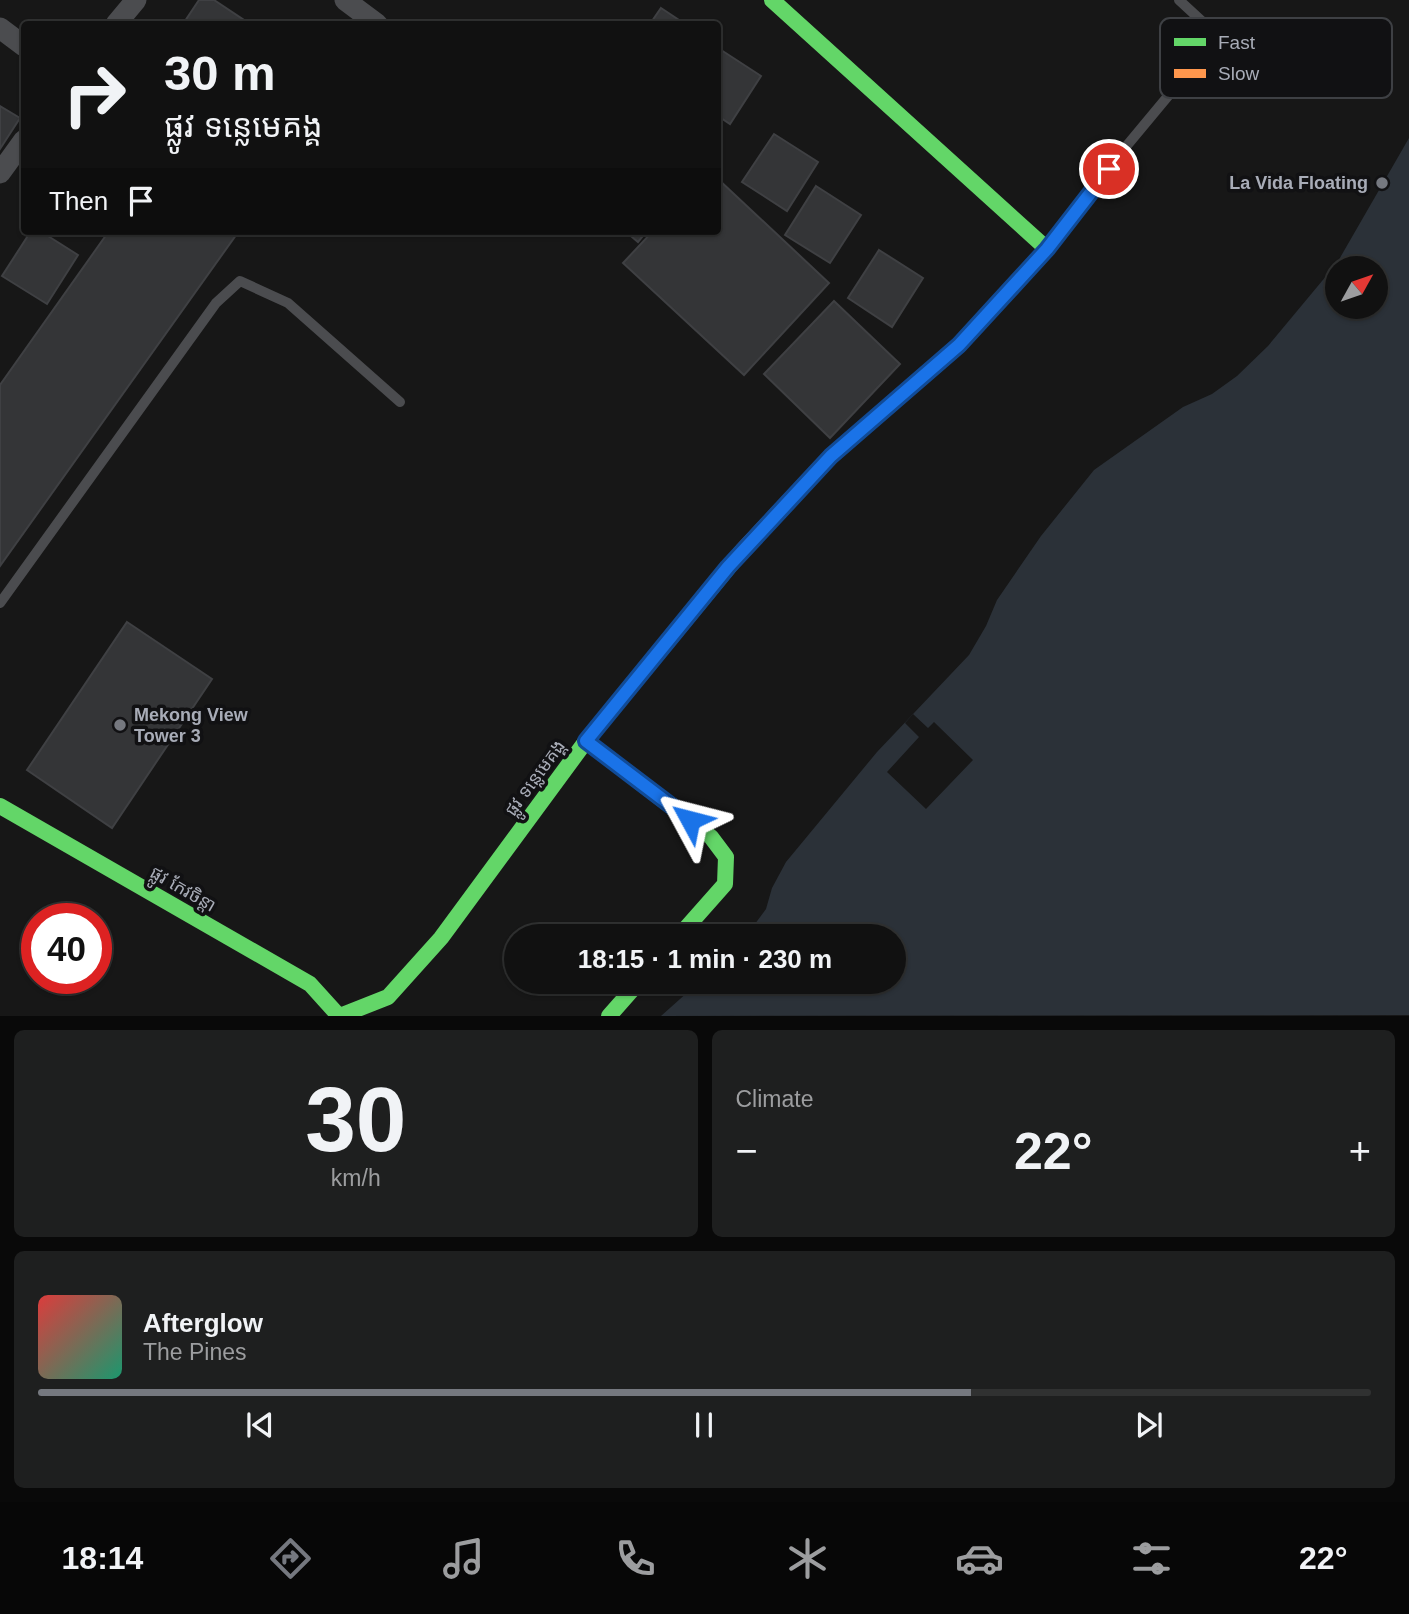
<!DOCTYPE html>
<html lang="en">
<head>
<meta charset="utf-8">
<style>
  body { margin:0; font-family:Helvetica,"Noto Sans Khmer",sans-serif; background:#1e1f1f; color:#f1f3f6; height:100vh; display:flex; flex-direction:column; font-size:26px; white-space:nowrap }
  * { box-sizing:border-box; margin:0 }
  p { font-size:23px; color:#9c9d9f }
  .icon { flex:none; width:38px; height:38px; fill:none; stroke:currentColor; stroke-width:2; stroke-linecap:round; stroke-linejoin:round }
  .map { position:relative; height:1016px; overflow:hidden }
  .panel { display:flex; flex-direction:column; gap:14px; padding:14px; background:#090909; flex:1 }
  .panel>* { flex:none }
  .guide { position:absolute; left:21px; top:21px; width:700px; height:214px; border-radius:7px; box-shadow:0 2px 5px #0004,0 0 0 2px #303131; background:#111; color:#f1f3f6; overflow:hidden }
  .needle { width:46px; rotate:50deg }
  .controls { position:absolute; left:1325px; top:256px; display:grid; gap:14px }
  .controls a { display:grid; place-items:center; width:63px; height:63px; border-radius:50%; background:#111; box-shadow:0 2px 5px #0004,0 0 0 2px #303131; font-size:35px }
  .speed { position:absolute; left:21px; top:903px; display:flex; gap:14px; font-size:35px; font-weight:700; text-align:center }
  .speed>* { display:grid; place-content:center; width:91px; height:91px; border-radius:50%; background:#111; box-shadow:0 2px 5px #0004,0 0 0 2px #303131; line-height:1 }
  .speed .limit { border:10px solid #d22; background:#fff; color:#111 }
  .pin { position:absolute; display:grid; place-items:center; width:60px; height:60px; color:#fff; margin:-30px; border:4px solid #fff; border-radius:50%; box-shadow:0 2px 7px #0007 }
  .me { position:absolute; width:77px; margin:-38px; rotate:308deg; stroke-linejoin:round; filter:drop-shadow(0 0 5px #0008) }
  .turn { display:flex; align-items:center; gap:24px; height:147px; padding:0 28px; font-size:32px }
  .turn .icon { width:91px; height:91px; stroke-width:2.5 }
  .turn b { display:block; font-size:49px; line-height:60px }
  .then { display:flex; align-items:center; height:66px; padding:0 28px; background:#0003; gap:14px; font-size:26px }
  .big { font-size:52px; font-weight:800; line-height:1.1 }
  .panel .card { flex:1; display:flex; flex-direction:column; justify-content:center; gap:10px; min-width:0; padding:0 24px; border-radius:10px; background:#1e1f1f }
  .panel .dial { align-items:center; gap:0 }
  .dial b { font-size:91px; line-height:1 }
  .song { display:flex; align-items:center; gap:21px }
  .cover { width:84px; height:84px; border-radius:10px; background:linear-gradient(135deg,hsl(0 70% 55%),hsl(160 70% 35%)) }
  .played { height:7px; border-radius:4px; background:linear-gradient(90deg,#75787f 70%,#303131 70%) }
  .keys { display:flex; justify-content:space-around; direction:ltr }
  .heat { display:flex; justify-content:space-between; align-items:center; font-size:38px; direction:ltr }
  .panel .tiles { flex:1; display:grid; gap:14px; grid-template-columns:1fr 1fr }
  .card:last-child { grid-column:span 2 }
  .trip { position:absolute; left:504px; top:924px; width:402px; height:70px; border-radius:35px; background:#111; box-shadow:0 2px 5px #0004,0 0 0 2px #303131; font-weight:800; line-height:70px; text-align:center }
  .tab-bar { display:flex; height:112px; justify-content:space-around; align-items:center; background:#070707; color:#9c9d9f }
  .tab-bar .icon { width:49px; height:49px }
  .tab-bar .selected { color:#75787f }
  .tab-bar b { font-size:32px; color:#f1f3f6 }
  .map>svg:first-child { display:block }
  .water { fill:#2b3138; fill-rule:evenodd }
  .pier { fill:#171717 }
  .building { fill:#343537; stroke:#3f4043; stroke-width:2 }
  .lines { fill:none; stroke-linecap:round; stroke-linejoin:round }
  .lane { stroke:#4b4c4f; stroke-width:10 }
  .street { stroke:#4b4c4f; stroke-width:21 }
  .fast { stroke:#63d668; stroke-width:16 }
  .slow { stroke:#ff974d; stroke-width:16 }
  .route-casing { stroke:#114b97; stroke-width:18 }
  .route { stroke:#1a73e8; stroke-width:12 }
  .poi-dot { fill:#75787f; stroke:#111113; stroke-width:2.5 }
  .labels { text-anchor:middle; dominant-baseline:central; stroke-width:7; stroke-linejoin:round; paint-order:stroke }
  .poi-label { font-size:18px; font-weight:bold; fill:#a8acb7; stroke:#111113; text-anchor:end }
  .street-label { font-size:18px; fill:#a8acb7; stroke:#111113 }
  .key { fill:#111113; stroke:#3e4044; stroke-width:2 }
  .key-label { font-size:19px; fill:#a8acb7 }
</style>
</head>
<body>
<div class="map">
<svg width="1409" height="1016" viewBox="0 0 1409 1016">
  <rect width="100%" height="100%" fill="#171717"/>
  <path class="water" d="M1409,138V1015L661,1016L699,982H894V936H746L766,909L772,888L786,862L877,752L969,655L986,626L997,600L1041,536L1094,470L1183,407L1212,394L1237,376L1268,346L1337,263ZM1337,268H1376V306H1337Z"/>
  <path class="pier" d="M913,714L928,728L934,722L973,760L926,809L887,772L919,737L905,723Z"/>
  <path class="building" d="M199,0H214L247,22L245,24H183Z
    M661,8L685,24H650Z
    M718,48L761,76L730,124L718,116Z
    M0,106L20,118L0,149Z
    M774,134L818,162L787,211L742,182Z
    M718,179L829,283L744,375L623,263L653,231H718Z
    M816,186L861,215L830,263L785,235Z
    M31,231H40L78,255L47,304L2,276Z
    M109,231H239L0,566V385Z
    M625,231H647L638,242Z
    M879,250L923,278L892,327L848,298Z
    M834,301L900,364L830,438L764,374Z
    M127,622L212,679L112,828L27,770Z"/>
  <g class="lines">
    <path class="lane" d="M1049,246L1124,149L1218,36L1179,0
      M0,603L216,303L240,281L288,303L400,402"/>
    <path class="street" d="M345,0L377,24
      M116,24L136,0
      M0,28L24,46
      M0,173L24,140"/>
    <path class="fast" d="M772,0L1047,249L959,345L934,367
      M586,741L711,837L726,857L725,884L679,936
      M0,806L310,984L339,1016
      M340,1016L388,997L441,938L586,741L742,551
      M609,1016L639,982"/>
    <path class="slow" d="M742,551L831,456L934,367"/>
  </g>
  <g class="lines">
    <defs>
      <path id="route" d="M690,820L586,741L728,567L831,456L959,345L1047,249L1109,169"/>
    </defs>
    <use href="#route" class="route-casing"/>
    <use href="#route" class="route"/>
  </g>
  <g class="poi-dot">
    <circle cx="1382" cy="183" r="7"/>
    <circle cx="120" cy="725" r="7"/>
  </g>
  <g class="labels">
    <g class="poi-label">
      <text x="1368" y="183">La Vida Floating</text>
      <text x="134" y="715" text-anchor="start">Mekong View<tspan x="134" dy="21">Tower 3</tspan></text>
    </g>
    <g class="street-label">
      <text transform="translate(535 778) rotate(-54)">ផ្លូវ ទន្លេមេគង្គ</text>
      <text transform="translate(183 889) rotate(30)">ផ្លូវ កែវចិន្តា</text>
    </g>
  </g>
  <rect x="1160" y="18" width="232" height="80" rx="10" class="key"/>
  <rect x="1174" y="38" width="32" height="8" fill="#63d668"/>
  <rect x="1174" y="69" width="32" height="9" fill="#ff974d"/>
  <g class="key-label">
    <text x="1218" y="49">Fast</text>
    <text x="1218" y="80">Slow</text>
  </g>
</svg>
<div class="controls">
<a><svg class="needle" viewBox="-14 -14 28 28"><path d="M0-13l5 13h-10z" fill="#e53935"/><path d="M0 13l5-13h-10z" fill="#9c9d9f"/></svg></a>
</div>
<div class="speed"><div class="limit">40</div></div>
<div class="pin" style="left:1109px;top:169px;background:#d93025"><svg class="icon" aria-label="arrive" viewBox="0 0 24 24"><path d="M6 21V4h12l-3 4 3 4H6"/></svg></div>
<svg class="me" style="left:690px;top:820px" viewBox="-20 -20 40 40"><path d="M0-17L14 15 0 8-14 15z" fill="#1a73e8" stroke="#fff" stroke-width="4"/></svg>
<div class="trip">18:15 · 1 min · 230 m</div>
<div class="guide">
<div class="turn"><svg class="icon" aria-label="right" viewBox="0 0 24 24"><path d="M7 20v-9h11M14 6l5 5-5 5"/></svg><div><b>30 m</b>ផ្លូវ ទន្លេមេគង្គ</div></div>
<div class="then">Then<svg class="icon" aria-label="arrive" viewBox="0 0 24 24"><path d="M6 21V4h12l-3 4 3 4H6"/></svg></div>
</div>
</div>
<section class="panel">
<div class="tiles">
<div class="card dial"><b>30</b><p>km/h</p></div>
<div class="card"><p>Climate</p>
<div class="heat"><a>−</a><b class="big">22°</b><a>+</a></div>
</div>
<div class="card">
<div class="song"><i class="cover"></i><div><b>Afterglow</b><p>The Pines</p></div></div>
<div class="played"></div>
<div class="keys"><svg class="icon" aria-label="previous" viewBox="0 0 24 24"><path d="M18 5L8 12l10 7zM5 5v14"/></svg><svg class="icon" aria-label="pause" viewBox="0 0 24 24"><path d="M8 5v14M16 5v14"/></svg><svg class="icon" aria-label="next" viewBox="0 0 24 24"><path d="M6 5l10 7-10 7zM19 5v14"/></svg></div>
</div>
</div>
</section>
<nav class="tab-bar">
<b>18:14</b>
<svg class="icon selected" aria-label="directions" viewBox="0 0 24 24"><path d="M12 3l9 9-9 9-9-9zM9 14v-3h6M13 9l2 2-2 2"/></svg>
<svg class="icon" aria-label="music" viewBox="0 0 24 24"><path d="M9 18V5l10-2v13"/><circle cx="6" cy="18" r="3"/><circle cx="16" cy="16" r="3"/></svg>
<svg class="icon" aria-label="phone" viewBox="0 0 24 24"><path d="M5 4h4l2 5-3 2q2 4 5 5l2-3 5 2v4C11 20 4 13 5 4z"/></svg>
<svg class="icon" aria-label="climate" viewBox="0 0 24 24"><path d="M12 3v18M4 7l16 10M4 17L20 7"/></svg>
<svg class="icon" aria-label="car" viewBox="0 0 24 24"><path d="M5 17H2v-5l4-1 3-4h7l3 4 3 1v5h-3M9 17h6M6 11h13"/><circle cx="7" cy="17" r="2"/><circle cx="17" cy="17" r="2"/></svg>
<svg class="icon" aria-label="filters" viewBox="0 0 24 24"><path d="M4 7h16M4 17h16"/><circle cx="9" cy="7" r="2"/><circle cx="15" cy="17" r="2"/></svg>
<b>22°</b>
</nav>
</body>
</html>
